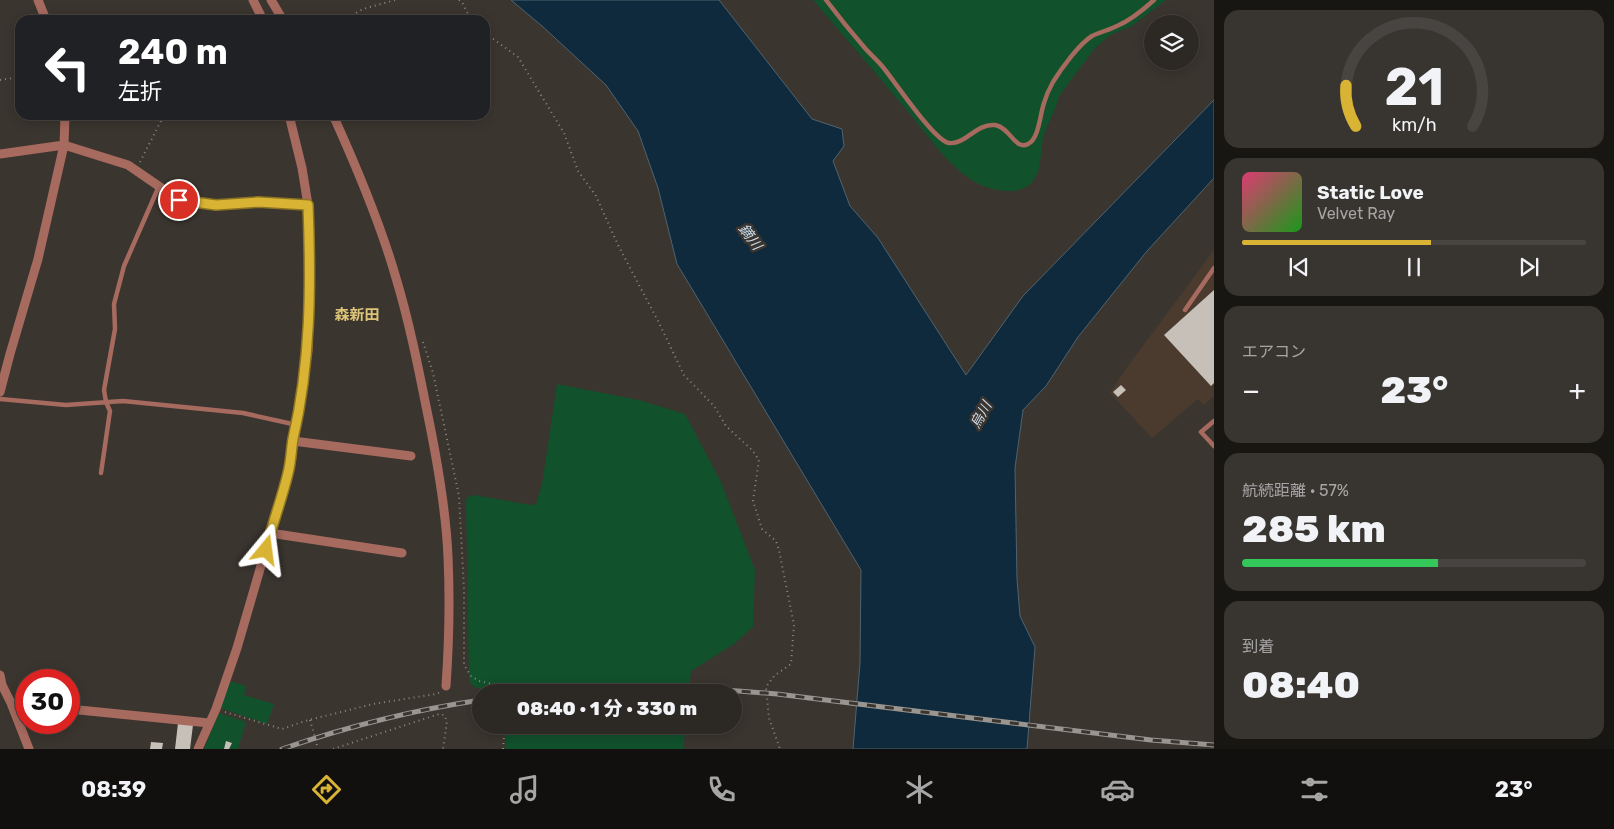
<!DOCTYPE html>
<html lang="ja">
<head>
<meta charset="utf-8">
<style>
  body { margin:0; font-family:Rubik,"Noto Sans JP",sans-serif; background:#383430; color:#f1f3f6; height:100vh; display:flex; flex-direction:column; font-size:19px; white-space:nowrap }
  * { box-sizing:border-box; margin:0 }
  p { font-size:16px; color:#a6a6a6 }
  .icon { flex:none; width:28px; height:28px; fill:none; stroke:currentColor; stroke-width:2; stroke-linecap:round; stroke-linejoin:round }
  .map { position:relative; flex:1; overflow:hidden }
  .side { display:flex; flex-direction:column; gap:10px; padding:10px; background:#181613; width:400px }
  .side>* { flex:none }
  .guide { position:absolute; left:15px; top:15px; width:475px; height:105px; border-radius:15px; box-shadow:0 2px 12px #0003,0 0 0 1px #484441; background:#202124; color:#fff; overflow:hidden }
  .fabs { position:absolute; left:1144px; top:15px; display:grid; gap:10px }
  .fabs a { display:grid; place-items:center; width:55px; height:55px; border-radius:50%; background:#2c2823; box-shadow:0 2px 12px #0003,0 0 0 1px #484441; font-size:25px }
  .speed { position:absolute; left:15px; top:669px; display:flex; gap:10px; font-size:25px; font-weight:700; text-align:center }
  .speed>* { display:grid; place-content:center; width:65px; height:65px; border-radius:50%; background:#2c2823; box-shadow:0 2px 12px #0003,0 0 0 1px #484441; line-height:1 }
  .speed .limit { border:8px solid #d22; background:#fff; color:#111 }
  .pin { position:absolute; display:grid; place-items:center; width:42px; height:42px; color:#fff; margin:-21px; border:2px solid #fff; border-radius:50%; box-shadow:0 1px 5px #0007 }
  .me { position:absolute; width:55px; margin:-28px; rotate:16deg; stroke-linejoin:round; filter:drop-shadow(0 0 4px #0008) }
  .turn { display:flex; align-items:center; gap:18px; height:105px; padding:0 20px; font-size:22px }
  .turn .icon { width:65px; height:65px; stroke-width:2.5 }
  .turn b { display:block; font-size:35px; line-height:42px }
  .big { font-size:38px; font-weight:800; line-height:1.1 }
  .side .widget { flex:1; display:flex; flex-direction:column; justify-content:center; gap:8px; min-width:0; padding:0 18px; border-radius:15px; background:#383430 }
  .side .dial { align-items:center; gap:0 }
  .dial svg { height:130px; overflow:visible; fill:none; stroke:#484441; stroke-width:7; stroke-linecap:round; text-anchor:middle }
  .dial text { fill:#f1f3f6; stroke:none }
  .song { display:flex; align-items:center; gap:15px }
  .cover { width:60px; height:60px; border-radius:8px; background:linear-gradient(135deg,hsl(340 70% 55%),hsl(120 70% 35%)) }
  .played { height:5px; border-radius:2px; background:linear-gradient(90deg,#d9b334 55%,#484441 55%) }
  .keys { display:flex; justify-content:space-around; direction:ltr }
  .heat { display:flex; justify-content:space-between; align-items:center; font-size:28px; direction:ltr }
  .charge { height:8px; border-radius:4px; background:linear-gradient(90deg,#34c759 57%,#484441 0) }
  .trip { position:absolute; left:472px; top:684px; width:270px; height:50px; border-radius:25px; background:#2c2823; box-shadow:0 2px 12px #0003,0 0 0 1px #484441; font-weight:800; line-height:50px; text-align:center }
  .tab-bar { display:flex; height:80px; justify-content:space-around; align-items:center; background:#12100e; color:#a6a6a6 }
  .tab-bar .icon { width:35px; height:35px }
  .tab-bar .active { color:#d9b334 }
  .tab-bar b { font-size:22px; color:#f1f3f6 }
  main { display:flex; flex:1; min-height:0 }
  .map>svg:first-child { display:block }
  .industrial { fill:#4a3b2e }
  .green { fill:#11512c }
  .water { fill:#0e2a3c; stroke:#51636f }
  .building { fill:#c6c0b8 }
  .lines { fill:none; stroke-linecap:round; stroke-linejoin:round }
  .path { stroke:#8d8883; stroke-width:2; stroke-dasharray:1 4; stroke-linecap:butt }
  .service { stroke:#a76a5f; stroke-width:4.5 }
  .minor { stroke:#a76a5f; stroke-width:9 }
  .rail-casing { stroke:#999590; stroke-width:5 }
  .rail { stroke:#3b352f; stroke-width:3; stroke-dasharray:9; stroke-linecap:butt }
  .route-casing { stroke:#8d7422; stroke-width:12 }
  .route { stroke:#d9b334; stroke-width:9 }
  .labels { text-anchor:middle; dominant-baseline:central; stroke-width:5; stroke-linejoin:round; paint-order:stroke }
  .water-label { font-size:14px; font-style:italic; fill:#cadeed; stroke:#3b352f }
  .quarter-label { font-size:15px; font-weight:bold; fill:#ddc478; stroke:#3b352f }
</style>
</head>
<body>
<main>
<div class="map">
<svg width="1214" height="749" viewBox="0 0 1214 749">
  <rect width="100%" height="100%" fill="#3b352f"/>
  <path class="industrial" d="M1214,250V396L1204,405L1198,399L1152,438L1110,393L1125,370Z"/>
  <path class="green" d="M813,0H1166L1132,26L1110,35L1095,48L1059,96C1056,110 1048,122 1044,135C1039,151 1044,173 1029,185C1017,196 988,190 975,182C947,165 930,138 909,113C878,75 845,38 813,0Z
    M557,384L639,400L685,414L721,482L755,570L753,627L734,644L691,671L689,692H510V691C497,688 476,694 469,681L466,501L467,497L474,495L531,505L536,504L542,484Z
    M229,681L246,686L244,695L274,704L267,724L220,708Z
    M219,713L246,722L238,749H204Z
    M507,725H686L683,749H505Z"/>
  <path class="water" d="M511,0H719L812,119L842,129L844,146L833,161L850,206L878,238L966,375L1023,296L1214,100V178L1147,251L1078,337L1046,386L1023,410L1015,468L1017,579L1020,616L1035,647L1027,749H853L860,663L861,570L677,264L658,188L638,131L606,85L542,26Z"/>
  <path class="building" d="M1214,290V383L1211,386L1164,335Z
    M1121,385L1126,390L1118,397L1113,392Z
    M178,723L193,725L190,749H175Z
    M226,741L232,743L229,749H224Z
    M151,742L163,743L162,749H150Z"/>
  <g class="lines">
    <path class="path" d="M459,0L462,2L471,20
      M343,20L363,9L395,0
      M485,33L518,57L564,133L578,171L596,196L618,245L658,321L684,375L714,406L726,426L752,450L759,460L753,501L762,529L776,541L779,550L794,625L791,664L774,676L766,687L769,718L780,749
      M0,80L20,77
      M140,162L164,115
      M423,342L433,373L459,496L464,589V665L471,676L479,681L505,687L506,692
      M225,712L282,729L305,721L373,704L436,694L441,692
      M310,720L318,749
      M333,749L439,714L444,715L447,721L443,749
      M503,749L505,725"/>
    <path class="service" d="M826,0C838,16 851,32 864,47C870,54 877,60 882,66C894,80 934,141 949,143C965,145 977,123 995,125C1010,127 1015,151 1028,144C1039,139 1040,114 1044,103C1046,96 1049,89 1053,82C1061,69 1079,44 1092,36C1100,32 1109,30 1117,26C1131,20 1143,10 1154,0
      M1185,310L1214,268
      M0,399L66,405L123,401L243,413L297,425
      M1214,421L1201,432L1214,446
      M101,473L110,411L106,402L104,390L115,329L114,304L124,266L159,186"/>
    <path class="minor" d="M38,0L46,20
      M253,0L263,20
      M271,0L283,20
      M333,115C357,168 380,222 396,278C409,321 418,366 427,411C437,459 446,508 448,557C450,600 449,643 446,686
      M0,154L64,145L128,165L179,200L215,205L259,202L308,205
      M0,392L10,354L38,259L64,145L65,115
      M293,441L411,456
      M270,533L402,553
      M0,675L2,685L11,703L29,749
      M11,703L26,705
      M69,709L209,723
      M198,749L216,709L237,648L288,473L293,441L297,425L308,350L310,278L308,205L302,168L289,115"/>
    <defs>
      <path id="rail" d="M544,692L606,688L687,687L777,694L1151,740L1214,745
        M282,749C346,727 413,710 481,700"/>
    </defs>
    <use href="#rail" class="rail-casing"/>
    <use href="#rail" class="rail"/>
  </g>
  <g class="lines">
    <defs>
      <path id="route" d="M179,200L216,205L258,202L308,205C311,285 311,361 293,439C291,451 291,462 288,473C282,499 272,524 266,550"/>
    </defs>
    <use href="#route" class="route-casing"/>
    <use href="#route" class="route"/>
  </g>
  <g class="labels">
    <g class="water-label">
      <text transform="translate(750 237) rotate(53)">鏑川</text>
      <text transform="translate(981 415) rotate(-61)">烏川</text>
    </g>
    <g class="quarter-label">
      <text x="357" y="315">森新田</text>
    </g>
  </g>
</svg>
<div class="fabs">
<a><svg class="icon" aria-label="layers" viewBox="0 0 24 24"><path d="M12 4l9 5-9 5-9-5zM3 14l9 5 9-5"/></svg></a>
</div>
<div class="speed"><div class="limit">30</div></div>
<div class="pin" style="left:179px;top:200px;background:#d93025"><svg class="icon" aria-label="arrive" viewBox="0 0 24 24"><path d="M6 21V4h12l-3 4 3 4H6"/></svg></div>
<svg class="me" style="left:266px;top:550px" viewBox="-20 -20 40 40"><path d="M0-17L14 15 0 8-14 15z" fill="#d9b334" stroke="#fff" stroke-width="4"/></svg>
<div class="trip">08:40 · 1 分 · 330 m</div>
<div class="guide">
<div class="turn"><svg class="icon" aria-label="left" viewBox="0 0 24 24"><path d="M17 20v-9H6M10 6l-5 5 5 5"/></svg><div><b>240 m</b>左折</div></div>
</div>
</div>
<section class="side">
<div class="widget dial"><svg viewBox="0 0 100 80">
<path d="M14 69A42 42 0 1 1 86 69"/>
<path d="M14 69A42 42 0 0 1 8 44" stroke="#d9b334"/>
<text x="50" y="56" font-size="32" font-weight="700">21</text>
<text x="50" y="72" font-size="11">km/h</text>
</svg></div>
<div class="widget">
<div class="song"><i class="cover"></i><div><b>Static Love</b><p>Velvet Ray</p></div></div>
<div class="played"></div>
<div class="keys"><svg class="icon" aria-label="previous" viewBox="0 0 24 24"><path d="M18 5L8 12l10 7zM5 5v14"/></svg><svg class="icon" aria-label="pause" viewBox="0 0 24 24"><path d="M8 5v14M16 5v14"/></svg><svg class="icon" aria-label="next" viewBox="0 0 24 24"><path d="M6 5l10 7-10 7zM19 5v14"/></svg></div>
</div>
<div class="widget"><p>エアコン</p>
<div class="heat"><a>−</a><b class="big">23°</b><a>+</a></div>
</div>
<div class="widget"><p>航続距離 · 57%</p><b class="big">285 km</b><div class="charge"></div></div>
<div class="widget"><p>到着</p><b class="big">08:40</b></div>
</section>
</main>
<nav class="tab-bar">
<b>08:39</b>
<svg class="icon active" aria-label="directions" viewBox="0 0 24 24"><path d="M12 3l9 9-9 9-9-9zM9 14v-3h6M13 9l2 2-2 2"/></svg>
<svg class="icon" aria-label="music" viewBox="0 0 24 24"><path d="M9 18V5l10-2v13"/><circle cx="6" cy="18" r="3"/><circle cx="16" cy="16" r="3"/></svg>
<svg class="icon" aria-label="phone" viewBox="0 0 24 24"><path d="M5 4h4l2 5-3 2q2 4 5 5l2-3 5 2v4C11 20 4 13 5 4z"/></svg>
<svg class="icon" aria-label="climate" viewBox="0 0 24 24"><path d="M12 3v18M4 7l16 10M4 17L20 7"/></svg>
<svg class="icon" aria-label="car" viewBox="0 0 24 24"><path d="M5 17H2v-5l4-1 3-4h7l3 4 3 1v5h-3M9 17h6M6 11h13"/><circle cx="7" cy="17" r="2"/><circle cx="17" cy="17" r="2"/></svg>
<svg class="icon" aria-label="filters" viewBox="0 0 24 24"><path d="M4 7h16M4 17h16"/><circle cx="9" cy="7" r="2"/><circle cx="15" cy="17" r="2"/></svg>
<b>23°</b>
</nav>
</body>
</html>
